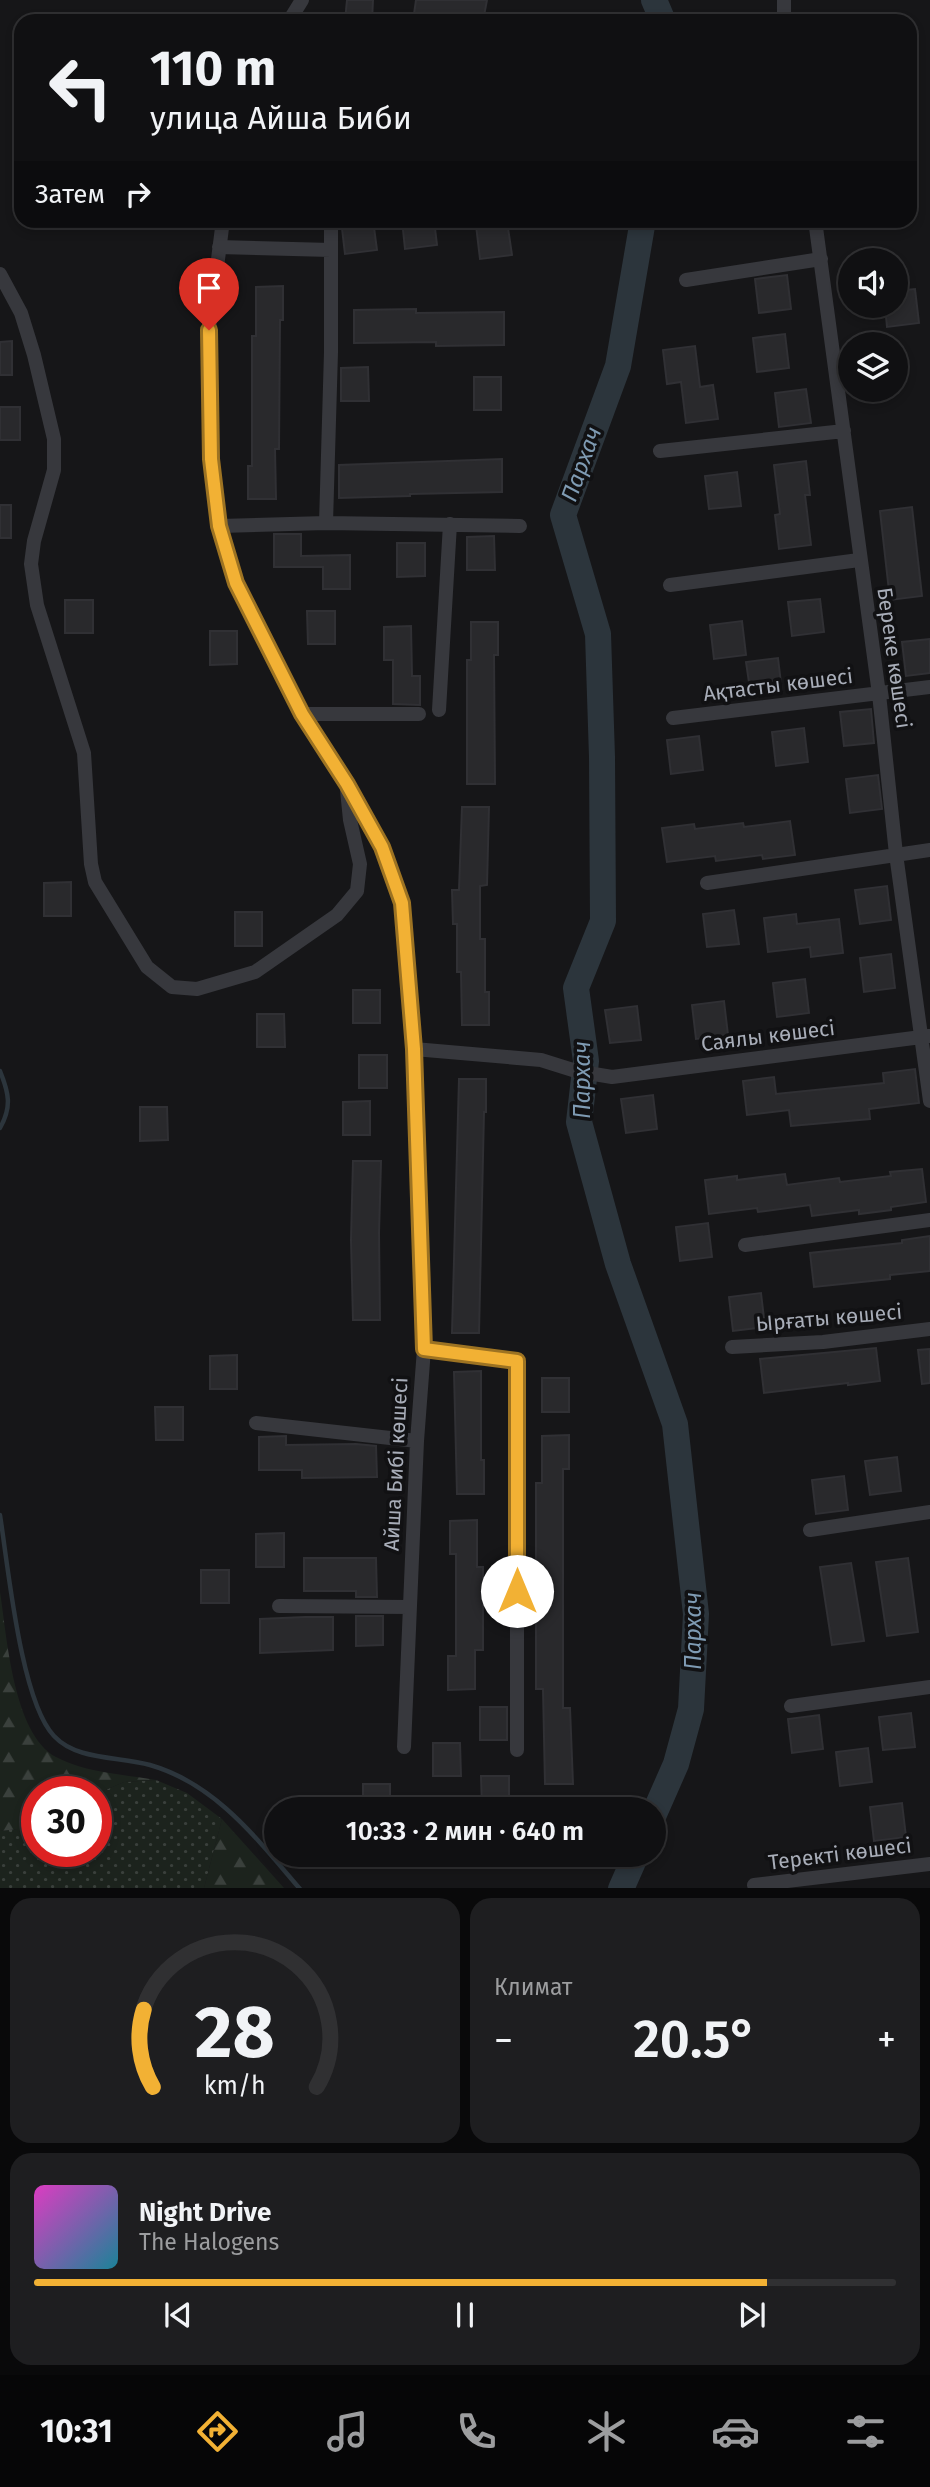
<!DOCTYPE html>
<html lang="ru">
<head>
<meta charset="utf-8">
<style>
  body { margin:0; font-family:"Fira Sans",sans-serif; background:#1e1e20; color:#f1f3f6; height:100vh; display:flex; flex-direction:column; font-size:26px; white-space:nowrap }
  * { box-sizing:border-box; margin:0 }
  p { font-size:23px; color:#9c9d9f }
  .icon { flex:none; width:38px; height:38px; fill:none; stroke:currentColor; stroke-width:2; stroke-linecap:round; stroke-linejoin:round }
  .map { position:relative; height:1888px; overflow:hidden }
  .side { display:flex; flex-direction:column; gap:10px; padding:10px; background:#09090a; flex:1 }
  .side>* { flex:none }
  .guide { position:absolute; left:14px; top:14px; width:903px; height:214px; border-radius:21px; box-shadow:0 4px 10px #0003,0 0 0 2px #303032; background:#101012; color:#f1f3f6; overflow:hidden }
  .buttons { position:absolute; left:838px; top:248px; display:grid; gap:14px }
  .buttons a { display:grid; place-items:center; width:70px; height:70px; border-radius:50%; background:#101012; box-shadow:0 4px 10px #0003,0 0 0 2px #303032; font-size:35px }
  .speed { position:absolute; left:21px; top:1776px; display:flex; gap:14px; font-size:35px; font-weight:700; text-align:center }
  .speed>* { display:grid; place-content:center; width:91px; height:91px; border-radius:50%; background:#101012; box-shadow:0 4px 10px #0003,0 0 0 2px #303032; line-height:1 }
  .speed .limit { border:10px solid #d22; background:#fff; color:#111 }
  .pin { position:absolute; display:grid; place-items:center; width:60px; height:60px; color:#fff; margin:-72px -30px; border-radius:50% 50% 50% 0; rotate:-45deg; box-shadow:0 0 7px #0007 }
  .pin .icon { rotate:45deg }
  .me { position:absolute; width:77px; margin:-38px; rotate:0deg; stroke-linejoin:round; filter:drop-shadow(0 0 5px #0008) }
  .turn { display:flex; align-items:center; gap:24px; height:147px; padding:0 21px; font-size:32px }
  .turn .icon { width:91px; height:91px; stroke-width:2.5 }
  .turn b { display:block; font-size:49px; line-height:60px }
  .then { display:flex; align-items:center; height:66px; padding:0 21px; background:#0003; gap:14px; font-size:26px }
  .big { font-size:52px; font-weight:600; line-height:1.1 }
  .side .card { flex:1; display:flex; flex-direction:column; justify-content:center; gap:10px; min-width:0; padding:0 24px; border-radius:21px; background:#1e1e20 }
  .side .dial { align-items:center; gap:0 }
  .dial svg { height:182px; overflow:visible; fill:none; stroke:#303032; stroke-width:7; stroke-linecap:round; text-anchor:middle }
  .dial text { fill:#f1f3f6; stroke:none }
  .song { display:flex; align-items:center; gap:21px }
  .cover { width:84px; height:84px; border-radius:10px; background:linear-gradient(135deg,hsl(310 70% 55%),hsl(190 70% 35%)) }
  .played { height:7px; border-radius:4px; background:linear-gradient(90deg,#f2b134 85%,#303032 85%) }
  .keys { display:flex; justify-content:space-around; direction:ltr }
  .heat { display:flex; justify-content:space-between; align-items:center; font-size:38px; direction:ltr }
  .side .tiles { flex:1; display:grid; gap:10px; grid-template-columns:1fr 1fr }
  .card:last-child { grid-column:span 2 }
  .trip { position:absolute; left:264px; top:1797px; width:402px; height:70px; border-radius:35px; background:#101012; box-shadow:0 4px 10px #0003,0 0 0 2px #303032; font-weight:600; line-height:70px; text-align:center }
  .menu { display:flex; height:112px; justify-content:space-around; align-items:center; background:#060607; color:#9c9d9f }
  .menu .icon { width:49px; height:49px }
  .menu .selected { color:#f2b134 }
  .menu b { font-size:32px; color:#f1f3f6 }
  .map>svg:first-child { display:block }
  .grass { fill:url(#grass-dots) }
  .forest { fill:url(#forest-firs) }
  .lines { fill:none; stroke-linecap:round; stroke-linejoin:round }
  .stream { stroke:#2c353c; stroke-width:4.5 }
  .river { stroke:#2c353c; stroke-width:26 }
  .building { fill:#29292c; stroke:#303034; stroke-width:2 }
  .minor { stroke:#37383d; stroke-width:14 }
  .route-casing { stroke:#9d7322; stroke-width:18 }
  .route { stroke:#f2b134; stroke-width:12 }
  .labels { text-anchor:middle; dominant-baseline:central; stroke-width:7; stroke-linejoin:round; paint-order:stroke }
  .street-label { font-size:21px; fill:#a8adb8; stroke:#111113 }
  .water-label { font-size:23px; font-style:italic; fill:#7f9bb3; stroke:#111113 }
</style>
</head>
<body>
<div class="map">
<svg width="930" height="1889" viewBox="0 0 930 1889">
  <defs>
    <pattern id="grass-dots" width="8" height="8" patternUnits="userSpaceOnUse" patternTransform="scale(1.75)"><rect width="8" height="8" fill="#1c231d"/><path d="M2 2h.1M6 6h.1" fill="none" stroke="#3a403c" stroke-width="1.8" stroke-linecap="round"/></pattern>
    <pattern id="forest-firs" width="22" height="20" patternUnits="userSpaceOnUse" patternTransform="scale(1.75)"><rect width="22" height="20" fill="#1c231d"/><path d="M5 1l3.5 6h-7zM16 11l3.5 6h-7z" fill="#3a403c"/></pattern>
  </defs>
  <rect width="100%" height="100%" fill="#161618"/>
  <path class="grass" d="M156,1780L187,1793L222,1819L204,1888H0V1831L37,1827V1852H96V1794L124,1782Z"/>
  <path class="forest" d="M0,1592C7,1636 13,1734 56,1757C86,1773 123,1774 156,1780L124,1782L96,1794V1792H37V1827L0,1831Z
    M222,1819L284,1888H204Z"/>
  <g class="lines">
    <path class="stream" d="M0,1071C9,1093 12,1107 0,1128
      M0,1515C8,1566 21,1702 54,1736C77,1761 120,1756 150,1765C216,1784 257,1839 300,1889"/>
    <path class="river" d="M654,0L663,21
      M643,220L618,366L563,515L598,634L602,757L603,921L576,988L586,1061L579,1122L618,1264L675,1424L696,1614L691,1709L676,1764L654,1814
      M621,1889L636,1855"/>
  </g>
  <path class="building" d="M347,0H373L372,21H345Z
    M416,0H487L483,21H413Z
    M341,220H373L377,250L345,254Z
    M402,220H434L437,245L405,249Z
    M507,221L512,255L480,259L476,225Z
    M787,275L791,309L759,313L755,279Z
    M283,286V320H280L279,449H275L276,499H248V466H252V336H256V287Z
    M915,289L919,323L887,327L885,306H896V291Z
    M416,309V313L504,312V345L436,346V342L354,343V310Z
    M785,334L789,368L757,372L753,338Z
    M12,341V375H0V342Z
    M695,346L700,387L713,385L718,419L686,423L681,382L667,384L663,350Z
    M368,367L369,401H341V368Z
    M474,377H501V410H474Z
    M806,389L811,423L779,427L775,393Z
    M0,407H20V440H0Z
    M502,459V492L410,494V496L339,498V465Z
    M806,461L810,495H805L811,545L779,549L775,515L780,514L774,465Z
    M737,472L741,506L709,509L705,476Z
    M0,505H11V538H0Z
    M912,507L922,596L890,600L880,511Z
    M274,534H301V556L350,555V589H323V567H274Z
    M494,536L495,570H467V537Z
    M397,543H425V576L397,577Z
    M820,599L824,632L792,636L788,602Z
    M65,600H93V633H65Z
    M307,611H335V644H308Z
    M742,621L746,655L714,659L710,625Z
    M471,622H498V655H494L495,784H467V660H471Z
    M411,626L412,676H420V705L393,704V660H384V627Z
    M210,631H237V664L210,665Z
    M930,639V673L906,676L902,642Z
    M778,658L782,692L751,696L746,662Z
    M871,709L874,743L844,746L840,712Z
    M804,728L808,762L776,766L772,732Z
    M699,736L703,770L671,774L667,740Z
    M878,775L882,809L850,813L846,779Z
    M462,807H489L487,885L480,886V939H485V992H489V1025H462L461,972H457V924H453L452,890H459Z
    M790,821L795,855L763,859L762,855L716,861L715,856L667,862L662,828L694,824L695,829L743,823L744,827Z
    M71,882V916H44V883Z
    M887,886L891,920L860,924L855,890Z
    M734,910L739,944L707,947L703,914Z
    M235,912H262V946H235Z
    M796,914L797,924L839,919L843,953L811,957L810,947L768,952L764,918Z
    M891,954L895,988L864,992L860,958Z
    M805,979L809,1013L777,1017L773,983Z
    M353,990H380V1023H353Z
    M724,1001L728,1035L696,1039L692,1005Z
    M637,1006L641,1040L610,1043L605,1010Z
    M257,1014H284L285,1047H257Z
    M359,1055H387V1088H359Z
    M915,1069L919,1103L869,1109L870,1119L791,1126L789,1110L747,1115L743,1081L774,1077L776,1094L884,1083L883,1073Z
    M459,1079H486V1112H484L479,1333H452Z
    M653,1095L657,1129L626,1133L621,1099Z
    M370,1101V1135H343V1102Z
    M140,1107H167L168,1140L140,1141Z
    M353,1161H381L379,1233L380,1320H353L351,1240Z
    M922,1169L926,1202L891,1207V1210L859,1214V1210L812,1216L810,1205L758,1212L757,1208L709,1214L705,1180L737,1176V1180L785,1174L787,1185L839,1178L840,1182L891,1176L890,1172Z
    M708,1223L712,1257L680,1261L676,1227Z
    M930,1236V1271L890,1275V1279L814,1287L810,1253L902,1243V1240Z
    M761,1293L765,1327L733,1331L729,1297Z
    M876,1348L880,1381L848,1385V1383L764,1393L760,1359Z
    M930,1349V1383L922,1384L918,1350Z
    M237,1355V1389H210V1356Z
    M481,1371V1460H484V1494H457L454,1372Z
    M542,1378H569V1412H542Z
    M155,1407H183V1440H156Z
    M569,1435V1469H563V1708H570L573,1784H545L543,1689H536V1483H542V1436Z
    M286,1436V1445L356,1444L376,1446L377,1477L302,1478V1470H259V1437Z
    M897,1457L901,1491L870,1495L865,1461Z
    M844,1476L848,1510L816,1514L812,1480Z
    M477,1520V1567H483V1650H475V1689L448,1690V1656H456V1554H450V1521Z
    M284,1533V1567H256V1534Z
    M304,1558H376L377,1597H356V1591H304Z
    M908,1558L918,1632L887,1636L876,1562Z
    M851,1563L864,1641L832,1645L820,1567Z
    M201,1570H229V1603H201Z
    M356,1616H383V1645L356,1646Z
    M305,1617H333V1650L260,1653V1619Z
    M480,1707H507V1740H480Z
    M911,1713L915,1747L883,1750L879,1717Z
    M819,1715L823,1749L792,1753L788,1719Z
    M433,1743H460L461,1776H433Z
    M868,1748L872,1782L840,1786L836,1752Z
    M481,1776H509V1809H482Z
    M363,1784H390V1810H363Z
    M902,1803L906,1837L874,1841L870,1807Z"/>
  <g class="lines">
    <path class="minor" d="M784,0V21
      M289,21L302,0
      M223,220L209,330L211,459L220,526L236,583L302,714L347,784L382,847L403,903L414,1049L424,1349L417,1441L404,1747
      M815,220L879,694L896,854L930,1101
      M219,247L331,250
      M0,274L21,313L34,355L54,439V470L34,541L31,564L37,605L84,753L91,864L95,882L147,967L172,987L197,989L255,972L337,915L357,891L360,864L350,820L347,790
      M686,280L821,259
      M660,451L844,431
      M326,523L331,352V220
      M220,526L326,523L520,526
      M670,585L859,560
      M439,710L450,524
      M302,714H419
      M673,718L930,687
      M707,883L930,850
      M414,1049L541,1060L576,1071L612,1077L929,1036
      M745,1245L930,1220
      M732,1347L823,1342L930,1329
      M424,1349L517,1361V1750
      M256,1423L417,1441
      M810,1530L930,1512
      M279,1606L410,1607
      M791,1706L930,1687
      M754,1885L930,1864"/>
  </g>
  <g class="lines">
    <defs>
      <path id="route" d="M209,330L211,459L219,526L236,583L302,714L347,784L382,847L402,903L414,1049L424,1349L517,1361V1591"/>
    </defs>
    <use href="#route" class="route-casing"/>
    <use href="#route" class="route"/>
  </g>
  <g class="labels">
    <g class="street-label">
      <text transform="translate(894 658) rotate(82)">Береке көшесі</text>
      <text transform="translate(778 685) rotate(-7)">Ақтасты көшесі</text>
      <text transform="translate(768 1036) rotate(-7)">Саялы көшесі</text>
      <text transform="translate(829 1318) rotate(-5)">Ырғаты көшесі</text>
      <text transform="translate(396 1464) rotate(-87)">Айша Бибі көшесі</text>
      <text transform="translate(840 1854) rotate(-7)">Теректі көшесі</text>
    </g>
    <g class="water-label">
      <text transform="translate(581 464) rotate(-70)">Пархач</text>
      <text transform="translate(582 1080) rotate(-90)">Пархач</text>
      <text transform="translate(693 1631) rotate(-90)">Пархач</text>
    </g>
  </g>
</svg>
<div class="buttons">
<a><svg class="icon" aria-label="sound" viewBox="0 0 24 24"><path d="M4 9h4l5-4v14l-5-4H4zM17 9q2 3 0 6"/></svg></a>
<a><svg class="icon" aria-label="layers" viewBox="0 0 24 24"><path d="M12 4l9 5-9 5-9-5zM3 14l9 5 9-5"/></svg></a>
</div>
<div class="speed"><div class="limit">30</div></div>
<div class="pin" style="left:209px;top:330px;background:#d93025"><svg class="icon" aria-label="arrive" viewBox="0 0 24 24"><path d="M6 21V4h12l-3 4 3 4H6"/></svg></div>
<svg class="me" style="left:517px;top:1591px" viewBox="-20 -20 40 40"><circle r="19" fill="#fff"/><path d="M0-13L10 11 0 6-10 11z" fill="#f2b134"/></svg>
<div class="trip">10:33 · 2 мин · 640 m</div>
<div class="guide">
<div class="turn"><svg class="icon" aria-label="left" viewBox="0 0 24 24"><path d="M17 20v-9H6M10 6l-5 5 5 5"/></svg><div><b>110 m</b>улица Айша Биби</div></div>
<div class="then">Затем<svg class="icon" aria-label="right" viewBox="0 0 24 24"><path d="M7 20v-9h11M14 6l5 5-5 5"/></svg></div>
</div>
</div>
<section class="side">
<div class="tiles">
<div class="card dial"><svg viewBox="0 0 100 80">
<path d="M14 69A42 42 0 1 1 86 69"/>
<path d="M14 69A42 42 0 0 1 10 35" stroke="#f2b134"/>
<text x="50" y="56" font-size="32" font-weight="700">28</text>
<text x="50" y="72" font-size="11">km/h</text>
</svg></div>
<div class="card"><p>Климат</p>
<div class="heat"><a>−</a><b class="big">20.5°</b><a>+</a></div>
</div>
<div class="card">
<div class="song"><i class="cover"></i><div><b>Night Drive</b><p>The Halogens</p></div></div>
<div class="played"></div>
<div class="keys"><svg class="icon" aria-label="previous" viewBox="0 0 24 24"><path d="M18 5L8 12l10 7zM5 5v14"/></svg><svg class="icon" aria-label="pause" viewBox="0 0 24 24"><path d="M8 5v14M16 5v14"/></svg><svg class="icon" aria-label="next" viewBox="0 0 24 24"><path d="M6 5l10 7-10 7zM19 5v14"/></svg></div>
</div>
</div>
</section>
<nav class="menu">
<b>10:31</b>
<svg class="icon selected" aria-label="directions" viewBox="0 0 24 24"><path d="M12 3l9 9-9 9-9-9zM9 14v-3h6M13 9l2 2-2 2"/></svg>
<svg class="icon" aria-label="music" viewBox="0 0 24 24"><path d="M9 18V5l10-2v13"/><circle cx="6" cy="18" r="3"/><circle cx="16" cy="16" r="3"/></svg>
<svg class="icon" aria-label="phone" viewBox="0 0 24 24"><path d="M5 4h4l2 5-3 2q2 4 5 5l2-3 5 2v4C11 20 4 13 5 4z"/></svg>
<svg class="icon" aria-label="climate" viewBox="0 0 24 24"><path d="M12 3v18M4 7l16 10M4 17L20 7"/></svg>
<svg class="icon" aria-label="car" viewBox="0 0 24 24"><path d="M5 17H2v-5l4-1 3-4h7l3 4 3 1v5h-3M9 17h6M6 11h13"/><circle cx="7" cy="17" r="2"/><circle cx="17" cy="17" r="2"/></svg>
<svg class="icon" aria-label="filters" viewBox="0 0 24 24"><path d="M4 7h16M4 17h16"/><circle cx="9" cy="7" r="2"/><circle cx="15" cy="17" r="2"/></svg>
</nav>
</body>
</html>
